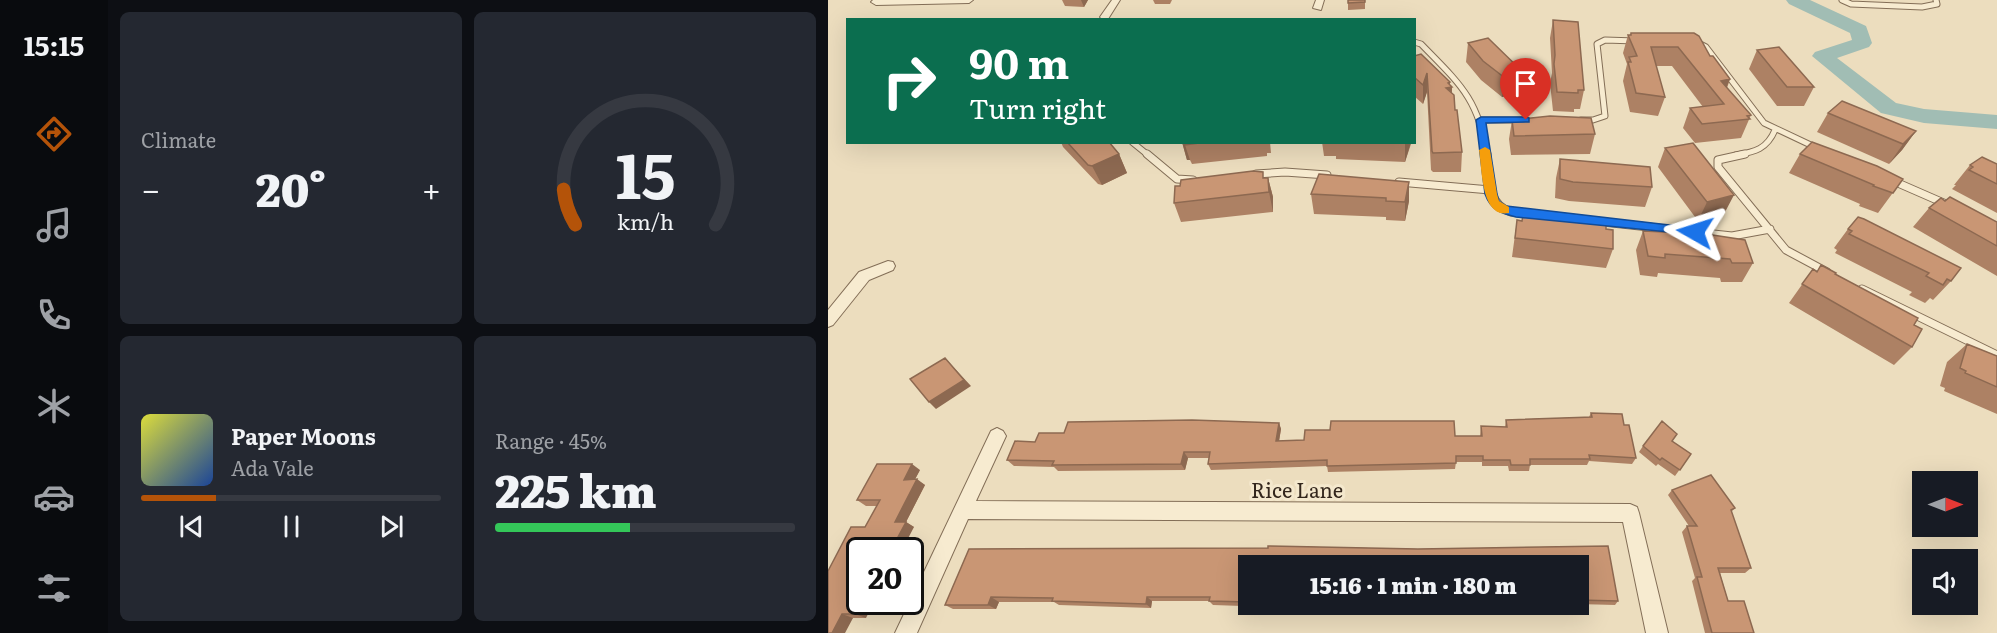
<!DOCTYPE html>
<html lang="en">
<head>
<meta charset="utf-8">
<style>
  body { margin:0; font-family:Literata,serif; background:#242831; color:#f1f3f6; height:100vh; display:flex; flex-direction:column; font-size:22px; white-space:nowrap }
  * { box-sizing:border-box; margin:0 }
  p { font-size:20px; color:#9ea1a6 }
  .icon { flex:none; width:33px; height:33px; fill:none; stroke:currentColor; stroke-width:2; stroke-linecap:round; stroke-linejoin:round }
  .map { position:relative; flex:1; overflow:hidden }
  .side { display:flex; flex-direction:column; gap:12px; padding:12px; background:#0d0f14; width:720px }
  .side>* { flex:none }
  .guide { position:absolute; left:18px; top:18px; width:570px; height:126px; border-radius:0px; box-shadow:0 6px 24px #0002; background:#0b6e4f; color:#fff; overflow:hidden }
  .needle { width:39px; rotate:90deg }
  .tools { position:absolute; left:1084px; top:471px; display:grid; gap:12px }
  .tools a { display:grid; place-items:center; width:66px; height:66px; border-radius:0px; background:#171b24; box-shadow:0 6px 24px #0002; font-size:30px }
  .speed { position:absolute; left:18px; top:537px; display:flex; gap:12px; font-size:30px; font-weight:700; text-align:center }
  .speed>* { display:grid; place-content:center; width:78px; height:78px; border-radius:50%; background:#171b24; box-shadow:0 6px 24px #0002; line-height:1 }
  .speed .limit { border:3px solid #111; border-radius:9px; background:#fff; color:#111 }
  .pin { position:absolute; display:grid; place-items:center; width:51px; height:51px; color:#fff; margin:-62px -26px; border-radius:50% 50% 50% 0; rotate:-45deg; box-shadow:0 0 6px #0007 }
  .pin .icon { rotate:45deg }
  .me { position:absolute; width:66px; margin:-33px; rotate:276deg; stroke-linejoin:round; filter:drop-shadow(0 0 4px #0008) }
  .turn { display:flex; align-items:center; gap:21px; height:126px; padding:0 24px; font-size:27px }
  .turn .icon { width:78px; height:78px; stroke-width:2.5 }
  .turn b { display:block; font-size:42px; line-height:51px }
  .big { font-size:45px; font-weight:800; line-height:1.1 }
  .side .card { flex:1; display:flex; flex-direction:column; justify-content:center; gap:9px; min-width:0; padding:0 21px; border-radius:9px; background:#242831 }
  .side .dial { align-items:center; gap:0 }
  .dial svg { height:156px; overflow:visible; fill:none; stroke:#363941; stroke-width:7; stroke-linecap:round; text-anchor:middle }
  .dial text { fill:#f1f3f6; stroke:none }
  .song { display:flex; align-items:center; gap:18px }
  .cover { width:72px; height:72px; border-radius:9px; background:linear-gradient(135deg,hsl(60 70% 55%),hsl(220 70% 35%)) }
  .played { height:6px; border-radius:3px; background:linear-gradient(90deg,#b45309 25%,#363941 25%) }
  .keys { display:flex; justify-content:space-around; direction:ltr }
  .heat { display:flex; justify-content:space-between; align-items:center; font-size:33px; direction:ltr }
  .charge { height:9px; border-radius:4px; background:linear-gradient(90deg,#34c759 45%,#363941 0) }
  .side .tiles { flex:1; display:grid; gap:12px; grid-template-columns:repeat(2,1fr) }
  .trip { position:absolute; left:410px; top:555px; width:351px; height:60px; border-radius:0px; background:#171b24; box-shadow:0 6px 24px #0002; font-weight:800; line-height:60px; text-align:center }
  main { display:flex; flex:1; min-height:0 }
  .tabs { display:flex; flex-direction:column; width:108px; justify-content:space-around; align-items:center; background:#090b0e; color:#9ea1a6 }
  .tabs .icon { width:42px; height:42px }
  .tabs .selected { color:#b45309 }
  .tabs b { font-size:27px; color:#f1f3f6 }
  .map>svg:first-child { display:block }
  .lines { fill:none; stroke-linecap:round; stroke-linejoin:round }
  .river { fill:#a1bdb4; fill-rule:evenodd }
  .service-far1-casing { stroke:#836e57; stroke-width:7 }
  .service-casing { stroke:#836e57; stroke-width:9 }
  .minor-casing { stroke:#836e57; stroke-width:2 }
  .service-far1 { stroke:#f7ebd0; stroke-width:5 }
  .service { stroke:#f7ebd0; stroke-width:7 }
  .minor { fill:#f7ebd0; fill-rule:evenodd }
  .wall { fill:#ad8164 }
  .shaded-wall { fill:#8d6951 }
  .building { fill:#c99674; stroke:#8d6951; stroke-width:1.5 }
  .route { fill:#1a73e8; stroke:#114b97; stroke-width:1.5 }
  .slow { fill:#f59e0b }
  .labels { text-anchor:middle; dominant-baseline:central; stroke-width:6; stroke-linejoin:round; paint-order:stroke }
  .near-street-label { font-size:20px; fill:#33261c; stroke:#f4e8cd }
</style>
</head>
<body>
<main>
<nav class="tabs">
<b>15:15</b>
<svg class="icon selected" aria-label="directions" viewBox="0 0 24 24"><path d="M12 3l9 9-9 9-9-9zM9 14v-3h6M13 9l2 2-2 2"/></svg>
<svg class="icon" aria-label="music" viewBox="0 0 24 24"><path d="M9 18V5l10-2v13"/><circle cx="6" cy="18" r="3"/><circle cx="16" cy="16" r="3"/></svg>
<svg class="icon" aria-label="phone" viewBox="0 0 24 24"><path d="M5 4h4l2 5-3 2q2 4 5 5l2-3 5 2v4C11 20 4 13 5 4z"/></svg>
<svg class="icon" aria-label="climate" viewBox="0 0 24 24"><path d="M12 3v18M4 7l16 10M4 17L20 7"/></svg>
<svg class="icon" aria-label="car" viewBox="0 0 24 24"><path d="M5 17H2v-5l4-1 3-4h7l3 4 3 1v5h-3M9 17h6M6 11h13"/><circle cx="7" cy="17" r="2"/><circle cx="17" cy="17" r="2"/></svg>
<svg class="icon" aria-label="filters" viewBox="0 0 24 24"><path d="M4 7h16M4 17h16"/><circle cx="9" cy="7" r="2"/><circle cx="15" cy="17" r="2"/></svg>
</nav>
<section class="side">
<div class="tiles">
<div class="card"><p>Climate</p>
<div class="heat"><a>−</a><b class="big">20°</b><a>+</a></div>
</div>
<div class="card dial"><svg viewBox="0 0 100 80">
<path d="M14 69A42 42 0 1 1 86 69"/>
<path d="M14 69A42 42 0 0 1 8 51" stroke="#b45309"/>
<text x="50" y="56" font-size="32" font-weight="700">15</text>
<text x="50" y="72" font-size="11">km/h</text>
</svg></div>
<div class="card">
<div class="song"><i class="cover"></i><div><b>Paper Moons</b><p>Ada Vale</p></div></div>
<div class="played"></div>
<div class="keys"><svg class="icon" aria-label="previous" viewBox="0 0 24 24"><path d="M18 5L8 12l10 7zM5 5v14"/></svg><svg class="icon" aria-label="pause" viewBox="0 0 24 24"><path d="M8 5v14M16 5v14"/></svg><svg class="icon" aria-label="next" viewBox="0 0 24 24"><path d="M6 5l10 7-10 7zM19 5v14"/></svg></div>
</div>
<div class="card"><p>Range · 45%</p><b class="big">225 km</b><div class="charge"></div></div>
</div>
</section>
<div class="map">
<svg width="1169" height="633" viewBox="0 0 1169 633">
  <rect width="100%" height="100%" fill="#ecddbe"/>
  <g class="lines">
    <path class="river" d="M958,0H982L1038,26L1044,43L1041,47L1009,58L1068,103L1096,109L1169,115V129L1096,123L1053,113L984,56L987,52L1024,40L1022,33L961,4Z"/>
    <defs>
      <path id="service-far1" d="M1014,0L1023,4L1094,7L1109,4L1108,0
        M586,42L593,44C631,83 651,99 659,155
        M868,42L878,47L936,123L989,148
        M653,120H693
        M753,120H765L777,116L769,44L777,40L808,41
        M304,142L320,155
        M908,155C927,152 939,149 947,130"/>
      <path id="service" d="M319,154L349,179L365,180
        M659,154C661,177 658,204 683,212L904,236L942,229
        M917,154L890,160V167L958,250L999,272
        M428,174L457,172L499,175
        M1063,180L1118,204
        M571,182L662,190
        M1034,289L1169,355"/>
      <path id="minor" d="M45,0H145L141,3L48,5L43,2Z
        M284,0H292L280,19H274L272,17Z
        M488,0H496L493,10L485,8Z
        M60,261L65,262L67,266L65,270L41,280L5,325L0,327V310L31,272Z
        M169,428L175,431L178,436L148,501L802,504L809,507L811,513L840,633H818L795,522L140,519L89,633H67L163,431Z"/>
    </defs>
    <use href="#service-far1" class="service-far1-casing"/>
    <use href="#service" class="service-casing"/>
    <use href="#minor" class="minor-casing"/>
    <use href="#service-far1" class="service-far1"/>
    <use href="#service" class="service"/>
    <use href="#minor" class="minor"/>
  </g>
  <path class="wall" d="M234,0H260L256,7L237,6Z
    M325,0H344L342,4H327Z
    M537,0V9L520,10V3Z
    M725,20L756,90L752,109H746V112L725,111L722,83L724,73L722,38Z
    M803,33L882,56L902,79L899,88L923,115L913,138L867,143L855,128L862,108L875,107L844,66H828L837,97L830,116L802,112L795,81L799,64L795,53L800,35H802Z
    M640,43L693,92L674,97L653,80L638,62Z
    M929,50L986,87L976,106H949L921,69Z
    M586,56L622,82V85L624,87V94L634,152L633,172H605L603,170L599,92L595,104L586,96Z
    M1000,113L1088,131L1074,150L1061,164L989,132Z
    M684,120L767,134L762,154L683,155L681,139Z
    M233,142H281L291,154L299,173L274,185L270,184L235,147Z
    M354,142H442L443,153H439V156L364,164L362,160H359Z
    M494,142H583V144L577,162L508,159V156H496Z
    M837,148L896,214L870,221L830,167Z
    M972,154L1075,179L1050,213L1031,206L1032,204L961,173Z
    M732,159L824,187L817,207L741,201L727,198L728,178Z
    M1169,164V213L1124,189L1128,185H1126L1142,165Z
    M436,178H440L445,197V212L353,222L346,203Z
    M581,182V201L577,221L558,220V217L486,214L483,194Z
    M1117,201L1169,222V276L1085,227L1101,208Z
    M689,220L778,229L785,249L778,268L684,257Z
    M1020,229L1123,281L1105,300L1102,298L1097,303L1081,295L1084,292L1007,253L1009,250L1006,248Z
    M815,231L925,263L914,282H893L892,278L830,273L829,277L812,275L808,250Z
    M985,269L989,272L1007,274L1086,325L1084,347L1066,365L961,303Z
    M1139,344L1169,356V414L1116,391L1117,388L1112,386L1119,362Z
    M763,413L796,425L808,458L804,464L761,461L759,465H702L701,471H681L680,466H654V462H628L627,469L500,472L499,466L383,470L380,464L381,458H360L357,470L230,471L226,467L186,466L179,460L207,442L236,433L451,423L453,429L451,441L627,436H652L653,426L677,427L678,420L761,417Z
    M844,441L863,454L847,476L830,464L828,466L811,452L815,446Z
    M92,470L87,479L97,485L78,522L86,527L32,550L38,618H25L0,633L37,527L49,506H38L29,500Z
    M844,490L907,508L903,512L923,568L917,573H892L900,601L926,633H877L864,581L867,578L854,532L859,526H861L840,495Z
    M440,546L590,549L780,546L790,601L787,605L750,604V566H420V604H478V608L385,605L381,601H324L323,608L231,605L226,602H171L168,609H125L117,605L141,549L440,548Z
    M539,604H633L632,608H589V606Z"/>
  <path class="shaded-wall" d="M253,0H260L256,7Z
    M599,73V92L595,104V85Z
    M696,73L693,92L674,97L677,78Z
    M902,79L894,98L893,81Z
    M622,82V87H624L623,106L618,88L620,83Z
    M1088,131L1074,150L1061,164L1075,144Z
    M354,142H358L357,145L362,160H359Z
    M577,142H583L577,162Z
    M291,154L299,173L274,185L264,166Z
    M440,178L445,197V212L441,192Z
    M581,182V201L577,221V202Z
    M906,195L896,214L870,221L879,202Z
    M117,358L143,386L108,409L101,402Z
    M451,423L453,429L450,447L448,441Z
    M356,452L360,458L357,470L353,464Z
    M84,464L92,470L84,485L76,480Z
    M89,479L97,485L78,522L86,527L74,550H63L67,522Z
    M163,597L171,602L168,609L160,605Z
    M319,597L324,601L323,608L318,604Z
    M34,602H46L38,618L27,614Z
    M14,614L25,618L17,633H4Z"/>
  <path class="building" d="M520,0H537V2L520,3Z
    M725,20L750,22L756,90H750V93L729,92L726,64L727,55Z
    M803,33H866L871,36L882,56H885L902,79L893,81L923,115L919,116L922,119L874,124L862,108L896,104L850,47H823L837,97L808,93L800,62H803L801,57L809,56L800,35H803Z
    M660,38L696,73L677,78L655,61L640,43Z
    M951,47L986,87H959L929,50Z
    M593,54L622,82L620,83L624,87L618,88L626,95L627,110H629L634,152L605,153L604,151L599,73L595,85L586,77V56Z
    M1014,101L1088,131L1075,144L1000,113Z
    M722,116L763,118L767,134L686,136L684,120Z
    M239,142H281L291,154L264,166L260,165Z
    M357,142H379L357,145Z
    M984,142L1049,166L1075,179L1065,193L1045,186L1046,185L972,154Z
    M865,143L906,195L879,202L837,148Z
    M1154,157L1169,164V184L1141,170L1145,167L1142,165Z
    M732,159L822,167L824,187L745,182L732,179Z
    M425,171L435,172V178H440L441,192L346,203L347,186H352L353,180Z
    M491,174L581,182L577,202L558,201V198L483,194Z
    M1122,197L1169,222V246L1101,208L1113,198L1117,201Z
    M695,215L778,225V229L785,230V249L687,238L689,220L694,221Z
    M1030,217L1036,219L1133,268L1123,281L1119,279L1115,285L1098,276L1101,273L1021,234L1024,231L1020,229Z
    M815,231L878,234L917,240L925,263H904L902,259L837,254V258L820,256Z
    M993,265L1008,273L1007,274L1090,318L1086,325L1094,329L1084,347L974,284L985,269L989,272Z
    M1139,344L1169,356V387L1137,373L1138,371L1132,368Z
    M117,358L136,380L101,402L82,379Z
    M763,413L794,414L796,425H801L808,458L761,455L762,459H702V465H683L682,460H655V456H628V463L499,466V460L380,464L382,452H356L353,464L224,465L226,461L179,460L187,441L207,442L211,433H236L240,422L364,420L451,423L448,441L476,440L477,430H502L503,421H626L627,436H654L653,426L679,427L678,420L764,417Z
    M834,421L849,434L844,441L863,454L852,470L834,458L832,460L815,446Z
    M49,464H84L76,480L89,479L67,522H78L63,550H32V602H34L27,614H14L4,633H0V571L23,527H37L52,500H29Z
    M883,475L907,508L903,510L923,568H890L900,601H916L926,633H884L869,577H874L859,526H869L844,490Z
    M440,546L590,549L780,546L790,601L750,600V566H420V602L381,601L382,597H319L318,604L224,601L225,598L163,597L160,605H117L141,549L440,548Z"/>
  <path class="route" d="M698,117L701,118V122L658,123L669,194L671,201L678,206L867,228L871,229V235L688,217C672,213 663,210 657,194L648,120L653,117Z"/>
  <path class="slow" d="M657,147L662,150L669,194L671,201L681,207V213C653,219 654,168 651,150Z"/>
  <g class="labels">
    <g class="near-street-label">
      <text x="469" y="489">Rice Lane</text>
    </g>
  </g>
</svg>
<div class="tools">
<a><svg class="needle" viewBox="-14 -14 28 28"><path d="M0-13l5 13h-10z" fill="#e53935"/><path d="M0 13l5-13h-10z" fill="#9ea1a6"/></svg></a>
<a><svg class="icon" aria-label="sound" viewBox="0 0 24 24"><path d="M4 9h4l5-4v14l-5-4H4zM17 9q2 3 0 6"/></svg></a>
</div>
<div class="speed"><div class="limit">20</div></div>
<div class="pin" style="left:698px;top:120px;background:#d93025"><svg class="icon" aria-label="arrive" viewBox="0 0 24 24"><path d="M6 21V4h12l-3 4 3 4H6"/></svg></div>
<svg class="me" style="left:867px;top:232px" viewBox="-20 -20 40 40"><path d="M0-17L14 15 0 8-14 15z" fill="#1a73e8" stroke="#fff" stroke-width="4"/></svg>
<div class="trip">15:16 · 1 min · 180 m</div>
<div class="guide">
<div class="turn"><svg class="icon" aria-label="right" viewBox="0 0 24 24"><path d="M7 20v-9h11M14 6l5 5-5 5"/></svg><div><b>90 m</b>Turn right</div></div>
</div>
</div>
</main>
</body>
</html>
